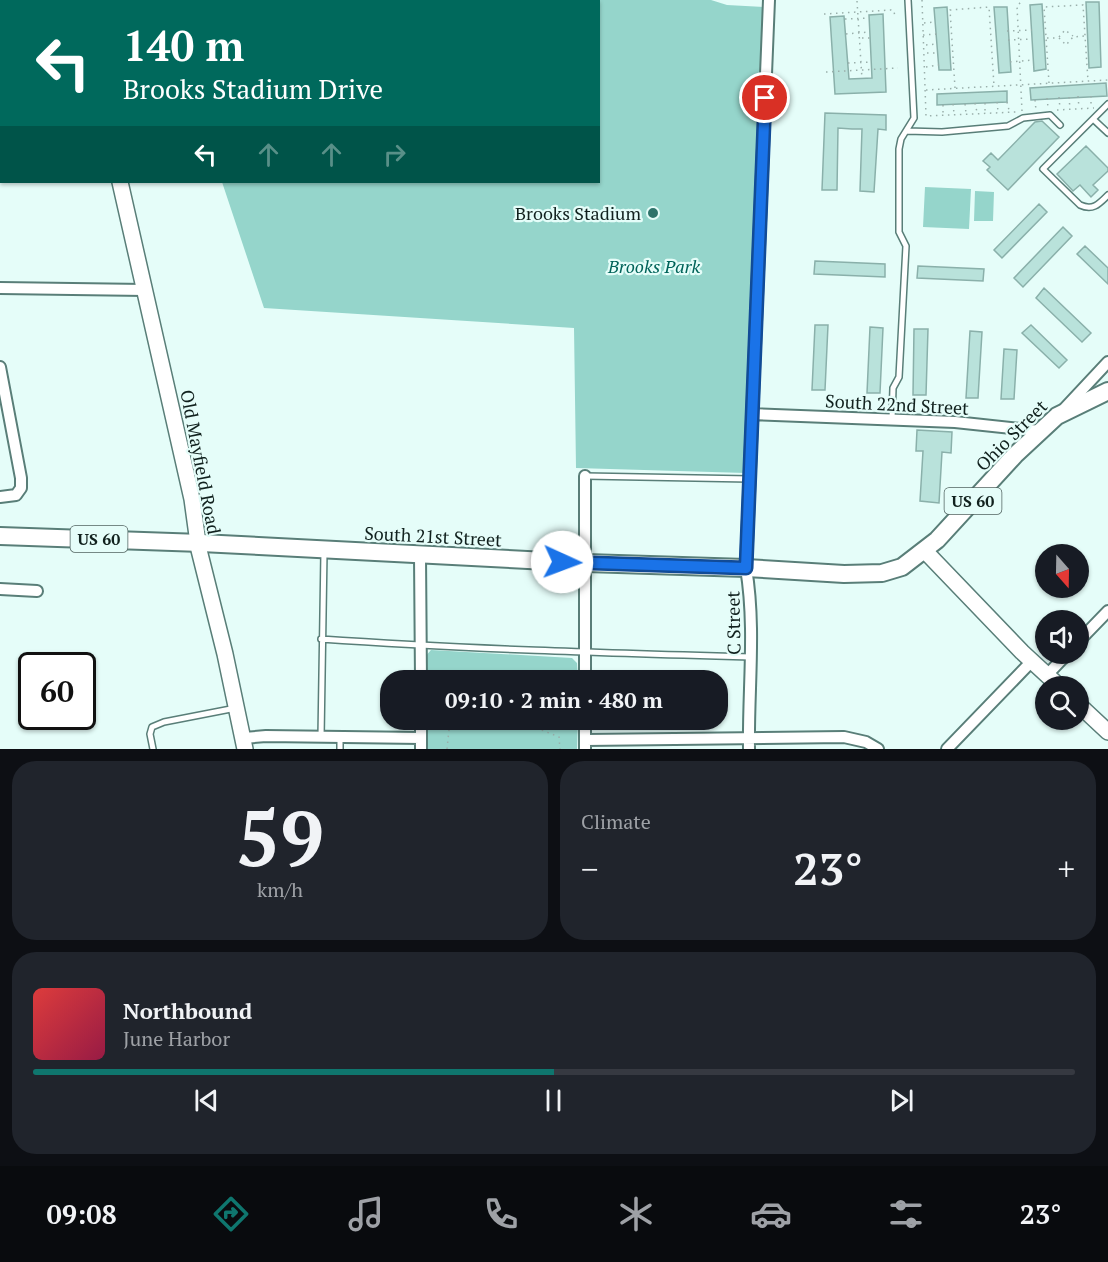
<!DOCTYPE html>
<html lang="en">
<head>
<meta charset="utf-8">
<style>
  body { margin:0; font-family:"PT Serif",serif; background:#20242c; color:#f1f3f6; height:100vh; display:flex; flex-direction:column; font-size:22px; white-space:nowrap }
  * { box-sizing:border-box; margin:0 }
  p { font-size:20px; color:#9ea1a6 }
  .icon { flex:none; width:33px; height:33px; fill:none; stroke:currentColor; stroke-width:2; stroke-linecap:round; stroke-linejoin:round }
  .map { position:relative; height:749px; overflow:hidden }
  .sheet { display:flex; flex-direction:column; gap:12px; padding:12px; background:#0d0f14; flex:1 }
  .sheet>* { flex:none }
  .guide { position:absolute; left:0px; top:0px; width:600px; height:183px; box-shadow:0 2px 4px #0004; background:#00695c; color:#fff; overflow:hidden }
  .needle { width:39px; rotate:160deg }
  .buttons { position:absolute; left:1035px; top:544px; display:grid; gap:12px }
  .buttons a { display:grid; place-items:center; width:54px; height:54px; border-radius:50%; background:#171b24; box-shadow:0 2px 4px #0004; font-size:30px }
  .speed { position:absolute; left:18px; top:652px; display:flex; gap:12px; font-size:30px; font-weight:700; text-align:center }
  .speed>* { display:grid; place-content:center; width:78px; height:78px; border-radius:50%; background:#171b24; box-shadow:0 2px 4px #0004; line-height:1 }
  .speed .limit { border:3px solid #111; border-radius:9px; background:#fff; color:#111 }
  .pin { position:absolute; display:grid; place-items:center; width:51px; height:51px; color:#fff; margin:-26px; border:3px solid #fff; border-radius:50%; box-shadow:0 2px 6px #0007 }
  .me { position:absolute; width:66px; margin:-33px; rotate:92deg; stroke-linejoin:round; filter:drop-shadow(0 0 4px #0008) }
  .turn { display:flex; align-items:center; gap:21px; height:126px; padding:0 24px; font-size:27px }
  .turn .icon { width:78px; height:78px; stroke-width:2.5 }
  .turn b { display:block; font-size:42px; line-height:51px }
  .lanes { display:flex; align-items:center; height:57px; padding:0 24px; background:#0003; justify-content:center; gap:30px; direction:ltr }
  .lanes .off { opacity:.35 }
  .big { font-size:45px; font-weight:700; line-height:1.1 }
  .sheet .card { flex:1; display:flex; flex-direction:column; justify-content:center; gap:9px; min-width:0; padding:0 21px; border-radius:24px; background:#20242c }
  .sheet .dial { align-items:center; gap:0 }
  .dial b { font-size:78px; line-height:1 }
  .song { display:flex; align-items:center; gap:18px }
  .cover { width:72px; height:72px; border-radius:9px; background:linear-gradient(135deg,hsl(0 70% 55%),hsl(340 70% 35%)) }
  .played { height:6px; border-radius:3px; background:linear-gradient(90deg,#0f766e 50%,#363941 50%) }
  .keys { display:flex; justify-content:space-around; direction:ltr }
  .heat { display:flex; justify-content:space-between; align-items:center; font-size:33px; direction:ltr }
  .sheet .tiles { flex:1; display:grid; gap:12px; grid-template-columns:1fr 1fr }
  .card:last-child { grid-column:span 2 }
  .trip { position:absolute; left:380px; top:670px; width:348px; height:60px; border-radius:24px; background:#171b24; box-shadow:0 2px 4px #0004; font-weight:700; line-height:60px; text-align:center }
  .tabs { display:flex; height:96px; justify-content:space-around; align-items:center; background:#090b0e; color:#9ea1a6 }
  .tabs .icon { width:42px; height:42px }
  .tabs .current { color:#0f766e }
  .tabs b { font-size:27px; color:#f1f3f6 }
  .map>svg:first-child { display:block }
  .green { fill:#95d5cb }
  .building { fill:#b9e2db; stroke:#8ab0aa; stroke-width:1.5 }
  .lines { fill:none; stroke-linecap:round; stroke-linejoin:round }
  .lane-casing { stroke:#597e78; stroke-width:8 }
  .street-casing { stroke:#597e78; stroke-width:14 }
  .secondary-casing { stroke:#597e78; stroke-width:18 }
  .primary-casing { stroke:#597e78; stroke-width:20 }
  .path { stroke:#9aafab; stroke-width:1.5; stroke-dasharray:1.5 4.5; stroke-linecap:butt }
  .lane { stroke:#fff; stroke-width:5 }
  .street { stroke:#fff; stroke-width:10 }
  .secondary { stroke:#fff; stroke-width:15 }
  .primary { stroke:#fff; stroke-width:16 }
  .route-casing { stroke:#114b97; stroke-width:15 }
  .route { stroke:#1a73e8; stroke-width:10 }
  .poi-dot { fill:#2e746b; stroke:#e5fdf9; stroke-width:2 }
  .labels { text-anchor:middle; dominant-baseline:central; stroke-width:4.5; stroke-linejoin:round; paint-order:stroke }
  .shield { fill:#e5fdf9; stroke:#516360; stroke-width:1.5 }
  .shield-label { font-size:16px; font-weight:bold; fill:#11211e }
  .poi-label { font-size:18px; fill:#11211e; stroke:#e5fdf9; text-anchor:end }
  .park-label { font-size:18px; font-style:italic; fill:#006359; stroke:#e5fdf9 }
  .street-label { font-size:18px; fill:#11211e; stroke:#e5fdf9 }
</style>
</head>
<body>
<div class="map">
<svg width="1108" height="749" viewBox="0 0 1108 749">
  <rect width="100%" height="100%" fill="#e5fdf9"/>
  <path class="green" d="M164,0H711L727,5L765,7L746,473L576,468L574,328L264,308L222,182H598V2Z
    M925,187L971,189L969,229L923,227Z
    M975,191L994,192L993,221H974Z
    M431,650L572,658L577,663L578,681H425V657Z
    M426,720H578L577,749H426Z"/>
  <path class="building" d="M1086,2H1099L1101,67L1089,68Z
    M1042,4L1046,69L1034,71L1030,5Z
    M947,7L951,70H939L934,8Z
    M994,7H1007L1011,72L999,73Z
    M883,14L886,92L835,94L830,17L844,16L849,79L872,78L869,15Z
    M1106,83L1107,96L1031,100L1030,88Z
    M1007,91V102L937,105V94Z
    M825,113L886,115V130L878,129L874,192L860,191L862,129H852L838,128L837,190H822Z
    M1042,121L1059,137L1008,190L987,170L990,167L983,161L991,153L998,160L1035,122Z
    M1086,146L1108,168V171L1093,185L1098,190L1091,197L1080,185L1073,191L1057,174Z
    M1039,204L1047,212L1002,258L994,250Z
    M1063,227L1072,236L1023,287L1014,278Z
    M1085,246L1108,268V284L1077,254Z
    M815,261L885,264V277L814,274Z
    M918,266L984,269L983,281L917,278Z
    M1044,288L1091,333L1082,342L1036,298Z
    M815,325H828L825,390H812Z
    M1031,325L1067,360L1059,368L1022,333Z
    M870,327L883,328L880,393H867Z
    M914,329H928L926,395H913Z
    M970,331L982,332L978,398H966Z
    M1004,349L1017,350L1014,399H1001Z
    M917,430L952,432L951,453L942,452L939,503L920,501L923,451H916Z"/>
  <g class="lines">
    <defs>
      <path id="lane" d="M1108,104L1043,169L1080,205C1093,211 1099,204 1108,195
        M1093,119L1108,133
        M907,131L942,132L1008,126L1023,118L1050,115L1060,125
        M892,419L893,388L899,377L906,246L899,232V149L901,139L914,118L908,0
        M585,476L750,479
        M321,639C464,649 607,653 751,657
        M321,737L324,552
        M340,737V749
        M153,749L150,734L152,727L164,722L236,708"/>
      <path id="street" d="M351,2L352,0
        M0,110H2
        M0,288L145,290
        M0,367L21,478V488L16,495L0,497
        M1065,408L1108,362
        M752,414L955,422L1040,431
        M585,476V681
        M420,556L421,681
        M0,589L37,591
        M1078,642L1108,611
        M1047,675L1067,654
        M421,720V749
        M244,738L266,736L421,738
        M585,740L844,737L866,742L878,749
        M585,749V720
        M749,749C748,689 756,628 746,568L769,0
        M947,749L1032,661"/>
      <path id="secondary" d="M78,0L79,2
        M120,182L192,499L199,550L225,654L245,749
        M925,551L1022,652L1060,687
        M1078,704L1108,732"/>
      <path id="primary" d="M0,536L201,543L586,563L746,568L844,574L882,573L902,567L937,540L1015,455L1057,416L1108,391"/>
    </defs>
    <use href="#lane" class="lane-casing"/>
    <use href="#street" class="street-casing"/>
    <use href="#secondary" class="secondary-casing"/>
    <use href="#primary" class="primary-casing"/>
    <path class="path" d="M922,0L926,116L1016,112
      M857,1L862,79
      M824,14L891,10L894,11L895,18
      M845,19L869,18
      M924,23L935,22
      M1007,31L1032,30
      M846,34L869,32
      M923,35L937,34
      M1059,37L1065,30L1073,36
      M862,38H870
      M1047,38H1059L1066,45L1073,37L1084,36
      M1008,40L1032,39
      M926,45L937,44
      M927,53H938
      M1010,62L1033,60
      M848,63L871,62
      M926,67L939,65
      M826,72L898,68
      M1049,83L1044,7L1083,5L1088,81
      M955,88L950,10L989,7L994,86
      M926,90L1108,80
      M1078,96L1079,108
      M1091,96V107
      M1059,97L1060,109
      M1069,97L1070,109
      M1047,98L1048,107
      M1035,100L1036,110
      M997,102L998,111
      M1007,102L1009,110
      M975,103L977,112
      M985,103V112
      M953,104L954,113
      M965,104L966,113
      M943,105V114
      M1057,110L1094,108
      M1022,111L1017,6L1023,0
      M527,720L539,729L559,737L560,749
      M447,749L450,720"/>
    <use href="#lane" class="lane"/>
    <use href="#street" class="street"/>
    <use href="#secondary" class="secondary"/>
    <use href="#primary" class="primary"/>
  </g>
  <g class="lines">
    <defs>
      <path id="route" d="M562,562L746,568L765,98"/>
    </defs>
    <use href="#route" class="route-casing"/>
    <use href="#route" class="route"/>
  </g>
  <circle class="poi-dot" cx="653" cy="213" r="6"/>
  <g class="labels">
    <g class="shield">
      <rect x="944.5" y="488" width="57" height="26" rx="4.5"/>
      <rect x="70.5" y="526" width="57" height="26" rx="4.5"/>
    </g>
    <g class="shield-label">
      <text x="973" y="501">US 60</text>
      <text x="99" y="539">US 60</text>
    </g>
    <g class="poi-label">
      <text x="641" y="213">Brooks Stadium</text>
    </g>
    <g class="park-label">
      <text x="654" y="266">Brooks Park</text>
    </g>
    <g class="street-label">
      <text transform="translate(897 404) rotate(3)">South 22nd Street</text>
      <text transform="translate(1011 435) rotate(-45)">Ohio Street</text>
      <text transform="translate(201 462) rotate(79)">Old Mayfield Road</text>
      <text transform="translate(433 536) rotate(3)">South 21st Street</text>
      <text transform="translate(733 623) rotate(-91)">C Street</text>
    </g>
  </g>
</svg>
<div class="buttons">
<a><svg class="needle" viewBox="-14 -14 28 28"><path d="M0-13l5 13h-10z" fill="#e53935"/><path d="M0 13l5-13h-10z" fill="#9ea1a6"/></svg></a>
<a><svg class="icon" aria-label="sound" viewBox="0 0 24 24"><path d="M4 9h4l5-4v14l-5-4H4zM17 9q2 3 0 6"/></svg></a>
<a><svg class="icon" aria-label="search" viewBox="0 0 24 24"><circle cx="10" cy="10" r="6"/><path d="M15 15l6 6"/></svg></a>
</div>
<div class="speed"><div class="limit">60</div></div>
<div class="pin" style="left:765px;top:98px;background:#d93025"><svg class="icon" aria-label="arrive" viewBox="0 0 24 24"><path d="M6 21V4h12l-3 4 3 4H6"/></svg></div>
<svg class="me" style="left:562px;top:562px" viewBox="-20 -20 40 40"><circle r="19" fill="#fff"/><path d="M0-13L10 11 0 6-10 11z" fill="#1a73e8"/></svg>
<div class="trip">09:10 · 2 min · 480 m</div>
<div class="guide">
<div class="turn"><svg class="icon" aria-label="left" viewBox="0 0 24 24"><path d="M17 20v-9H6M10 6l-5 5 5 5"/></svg><div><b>140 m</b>Brooks Stadium Drive</div></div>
<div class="lanes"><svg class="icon" aria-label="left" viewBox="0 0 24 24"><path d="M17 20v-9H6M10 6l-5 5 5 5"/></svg><svg class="icon off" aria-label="ahead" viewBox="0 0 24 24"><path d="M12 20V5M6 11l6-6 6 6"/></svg><svg class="icon off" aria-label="ahead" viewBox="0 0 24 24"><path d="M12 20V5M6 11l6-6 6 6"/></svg><svg class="icon off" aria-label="right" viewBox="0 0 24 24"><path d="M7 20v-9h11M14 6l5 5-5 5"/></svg></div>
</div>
</div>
<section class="sheet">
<div class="tiles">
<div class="card dial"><b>59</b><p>km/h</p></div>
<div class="card"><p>Climate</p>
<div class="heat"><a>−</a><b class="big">23°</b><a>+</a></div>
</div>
<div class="card">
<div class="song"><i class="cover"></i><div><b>Northbound</b><p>June Harbor</p></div></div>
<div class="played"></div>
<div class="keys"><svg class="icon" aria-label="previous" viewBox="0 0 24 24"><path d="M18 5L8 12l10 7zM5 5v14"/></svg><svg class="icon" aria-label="pause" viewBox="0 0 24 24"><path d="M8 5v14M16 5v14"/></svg><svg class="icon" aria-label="next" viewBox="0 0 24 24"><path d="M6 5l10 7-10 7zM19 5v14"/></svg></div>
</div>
</div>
</section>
<nav class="tabs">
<b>09:08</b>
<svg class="icon current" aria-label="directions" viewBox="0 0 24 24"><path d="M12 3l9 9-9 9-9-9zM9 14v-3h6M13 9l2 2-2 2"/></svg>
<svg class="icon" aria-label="music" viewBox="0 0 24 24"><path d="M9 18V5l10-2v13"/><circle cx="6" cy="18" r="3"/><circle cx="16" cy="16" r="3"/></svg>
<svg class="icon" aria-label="phone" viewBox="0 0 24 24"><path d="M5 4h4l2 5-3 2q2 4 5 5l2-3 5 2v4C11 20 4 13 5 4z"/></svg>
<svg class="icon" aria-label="climate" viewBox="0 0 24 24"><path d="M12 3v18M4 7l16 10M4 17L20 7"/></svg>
<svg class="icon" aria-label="car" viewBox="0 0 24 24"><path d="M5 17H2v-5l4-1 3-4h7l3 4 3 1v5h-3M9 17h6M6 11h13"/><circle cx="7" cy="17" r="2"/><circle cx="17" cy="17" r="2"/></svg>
<svg class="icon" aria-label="filters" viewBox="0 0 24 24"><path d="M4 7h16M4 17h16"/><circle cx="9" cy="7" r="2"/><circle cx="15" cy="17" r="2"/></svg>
<b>23°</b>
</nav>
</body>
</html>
